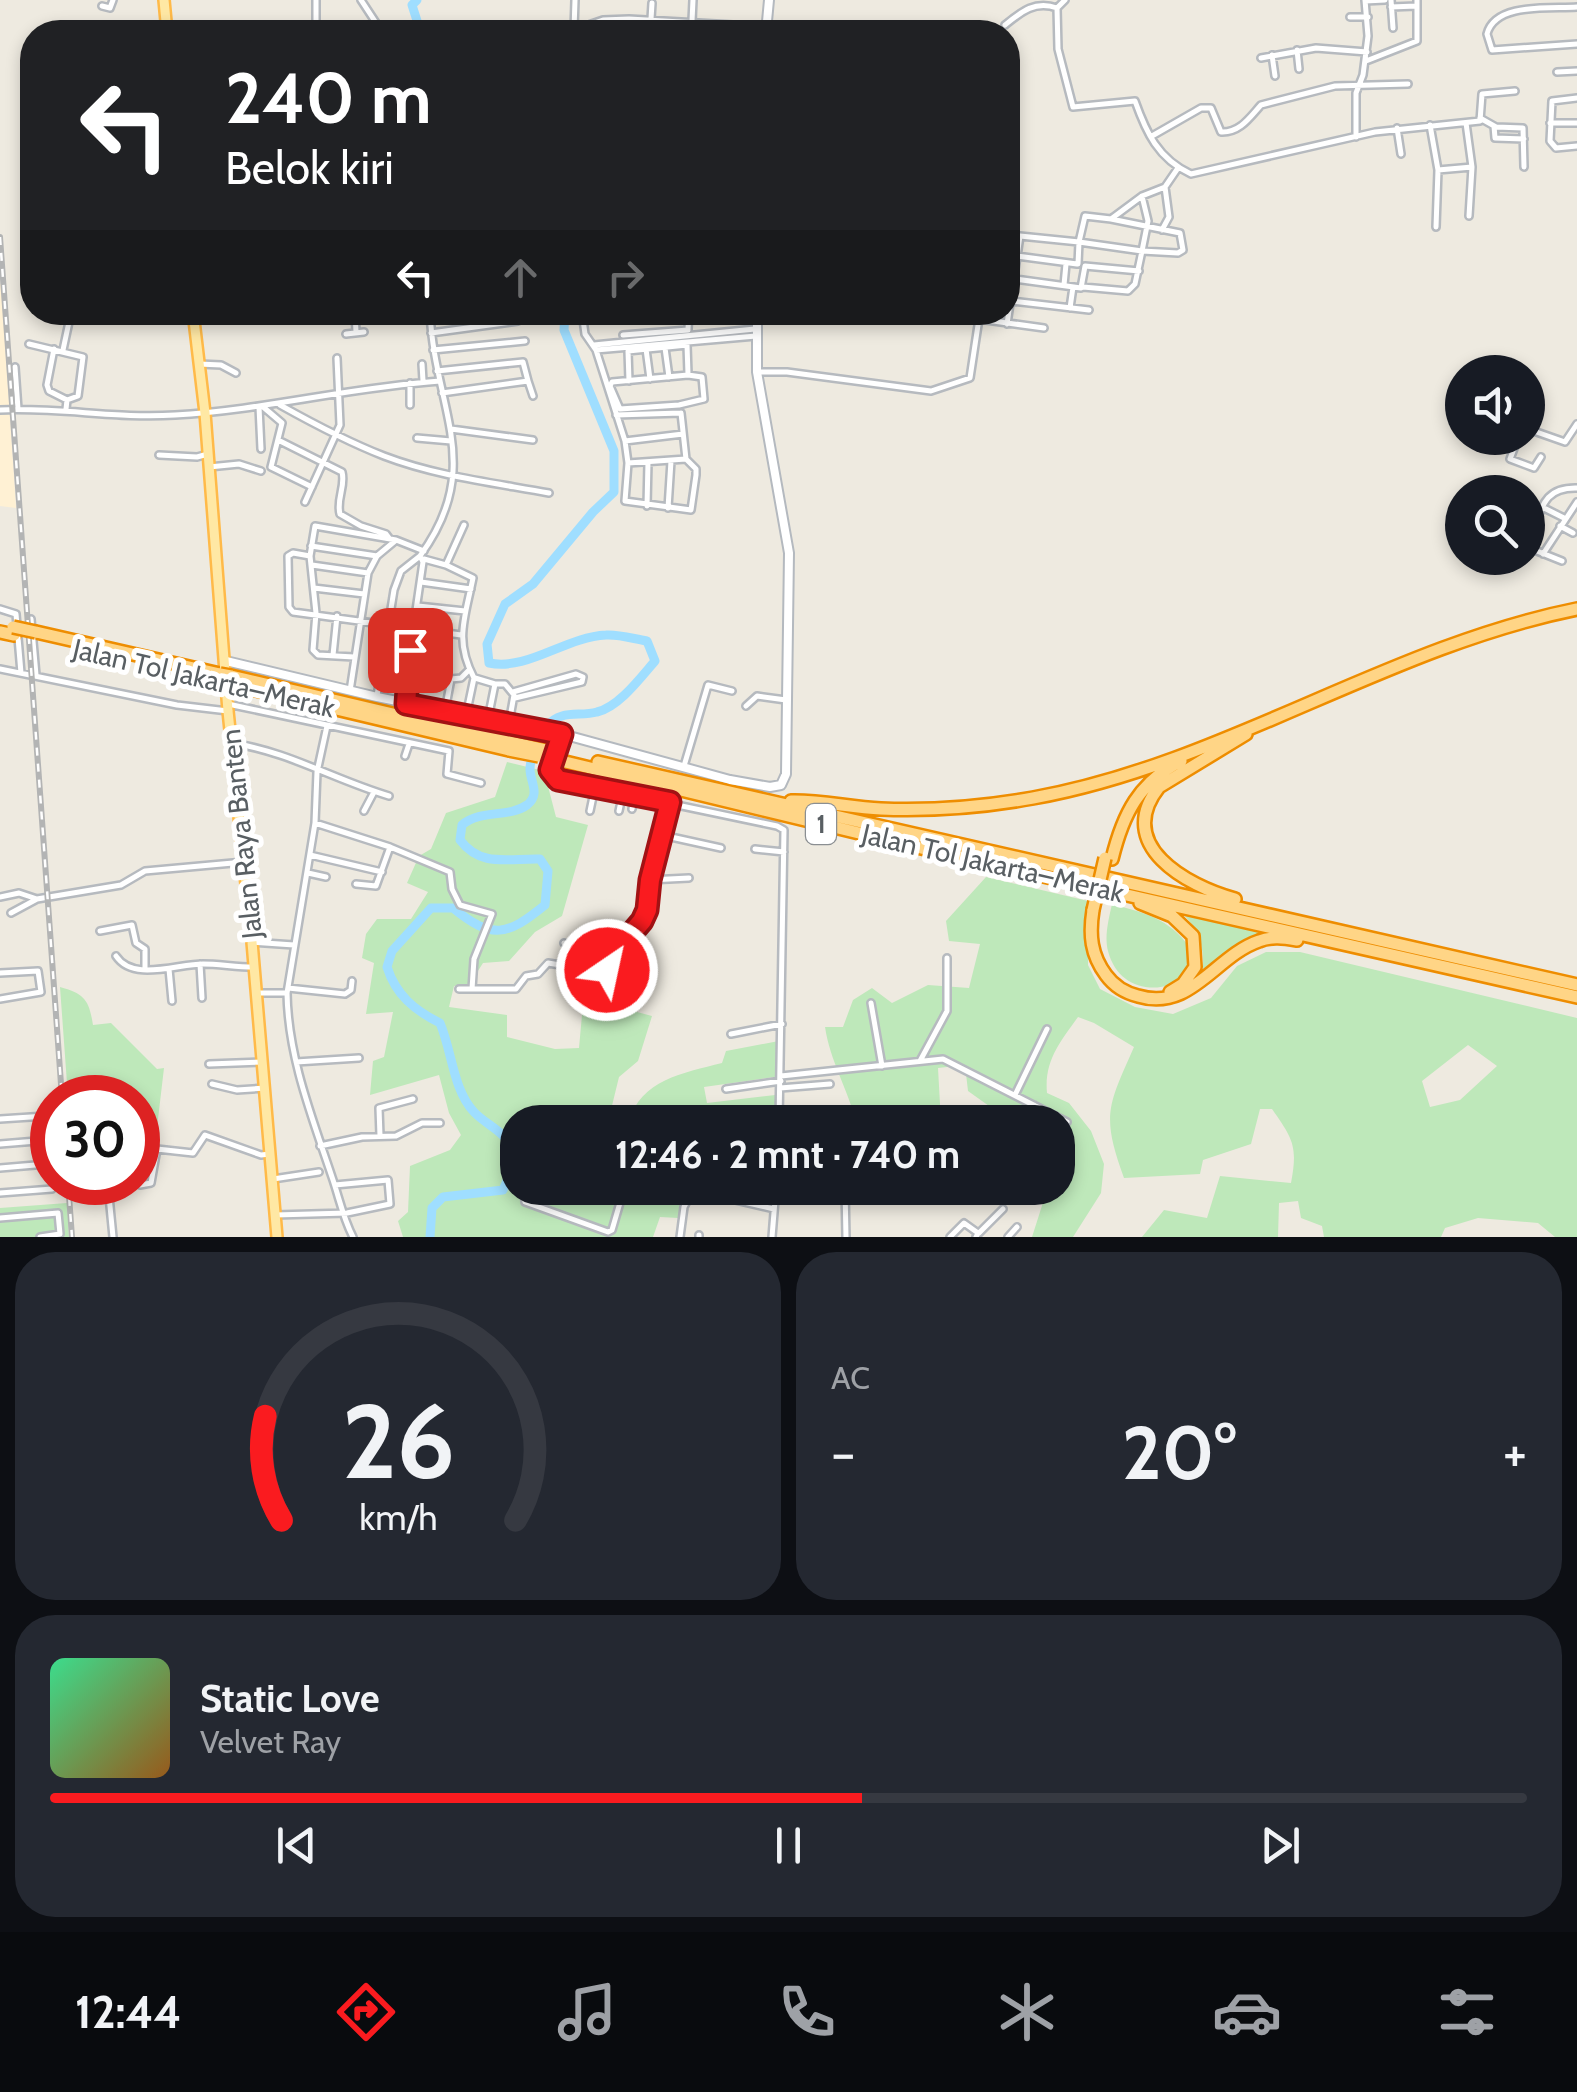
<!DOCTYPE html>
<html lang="id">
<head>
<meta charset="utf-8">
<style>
  body { margin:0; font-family:Cabin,sans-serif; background:#242831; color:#f1f3f6; height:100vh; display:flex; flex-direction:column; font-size:38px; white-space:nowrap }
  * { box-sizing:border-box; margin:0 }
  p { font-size:32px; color:#9ea1a6 }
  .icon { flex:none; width:55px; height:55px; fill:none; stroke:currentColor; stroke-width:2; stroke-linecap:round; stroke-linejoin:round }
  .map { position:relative; height:1237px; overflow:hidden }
  .side { display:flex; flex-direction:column; gap:15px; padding:15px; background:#0d0f14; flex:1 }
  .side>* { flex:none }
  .hud { position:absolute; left:20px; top:20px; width:1000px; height:305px; border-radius:40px; box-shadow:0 5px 15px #0003; background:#202124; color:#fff; overflow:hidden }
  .buttons { position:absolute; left:1445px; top:355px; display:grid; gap:20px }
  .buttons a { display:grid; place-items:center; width:100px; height:100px; border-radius:50%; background:#171b24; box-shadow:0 5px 15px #0003; font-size:50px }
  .speed { position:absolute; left:30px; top:1075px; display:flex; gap:20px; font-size:50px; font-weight:700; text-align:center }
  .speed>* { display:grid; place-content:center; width:130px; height:130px; border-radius:50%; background:#171b24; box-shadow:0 5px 15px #0003; line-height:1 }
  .speed .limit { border:15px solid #d22; background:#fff; color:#111 }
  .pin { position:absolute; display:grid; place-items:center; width:85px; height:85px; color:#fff; margin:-42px; border-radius:20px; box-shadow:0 5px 15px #0006 }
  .me { position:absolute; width:110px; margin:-55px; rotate:34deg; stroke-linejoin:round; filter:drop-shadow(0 0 8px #0008) }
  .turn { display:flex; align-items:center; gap:35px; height:210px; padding:0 40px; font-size:45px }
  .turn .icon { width:130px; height:130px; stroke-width:2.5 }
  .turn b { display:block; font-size:70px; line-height:85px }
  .lanes { display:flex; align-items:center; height:95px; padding:0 40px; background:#0003; justify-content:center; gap:50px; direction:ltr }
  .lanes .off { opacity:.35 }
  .big { font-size:75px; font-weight:700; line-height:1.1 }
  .side .card { flex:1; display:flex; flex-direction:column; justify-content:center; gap:15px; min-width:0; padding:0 35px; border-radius:40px; background:#242831 }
  .side .dial { align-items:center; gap:0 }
  .dial svg { height:260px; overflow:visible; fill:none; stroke:#363941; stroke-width:7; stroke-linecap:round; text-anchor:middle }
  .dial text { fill:#f1f3f6; stroke:none }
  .song { display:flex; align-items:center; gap:30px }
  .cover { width:120px; height:120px; border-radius:15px; background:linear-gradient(135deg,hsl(150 70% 55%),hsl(30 70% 35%)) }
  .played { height:10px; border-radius:5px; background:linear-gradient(90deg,#fa1b1f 55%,#363941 55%) }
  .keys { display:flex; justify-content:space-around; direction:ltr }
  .heat { display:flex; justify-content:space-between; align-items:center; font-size:55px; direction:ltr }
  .side .tiles { flex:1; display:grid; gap:15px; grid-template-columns:1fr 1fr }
  .card:last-child { grid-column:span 2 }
  .trip { position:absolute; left:500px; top:1105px; width:575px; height:100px; border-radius:40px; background:#171b24; box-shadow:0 5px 15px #0003; font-weight:700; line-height:100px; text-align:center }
  .tab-bar { display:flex; height:160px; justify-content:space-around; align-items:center; background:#090b0e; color:#9ea1a6 }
  .tab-bar .icon { width:70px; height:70px }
  .tab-bar .active { color:#fa1b1f }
  .tab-bar b { font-size:45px; color:#f1f3f6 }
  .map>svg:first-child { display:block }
  .commercial { fill:#fff1d4 }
  .green { fill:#bee8ba; fill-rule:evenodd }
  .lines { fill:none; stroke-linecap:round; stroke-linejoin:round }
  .river { stroke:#9fdeff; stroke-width:9 }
  .street-casing { stroke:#b6babf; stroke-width:10 }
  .secondary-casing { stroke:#b4b9bf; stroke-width:12 }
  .primary-casing { stroke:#ffba49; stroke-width:14 }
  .highway-casing { stroke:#ee8d00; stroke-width:16 }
  .street { stroke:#fff; stroke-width:5 }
  .secondary { stroke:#fff; stroke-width:8 }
  .primary { stroke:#ffe8a4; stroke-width:9 }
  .highway { stroke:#ffd586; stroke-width:11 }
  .rail-casing { stroke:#b3b4b4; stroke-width:6 }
  .rail { stroke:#fff; stroke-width:2.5; stroke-dasharray:8; stroke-linecap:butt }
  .highway-bridge-casing { stroke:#ee8d00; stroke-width:16; stroke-linecap:butt }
  .highway-bridge { stroke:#ffd586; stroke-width:11 }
  .route-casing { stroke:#a21214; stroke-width:25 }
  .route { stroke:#fa1b1f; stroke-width:18 }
  .labels { text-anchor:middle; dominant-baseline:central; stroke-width:10; stroke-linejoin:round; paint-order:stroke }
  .shield { fill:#fff; stroke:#8b8f92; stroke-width:2.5 }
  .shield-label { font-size:25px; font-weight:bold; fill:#595f63 }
  .street-label { font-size:28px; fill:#595f63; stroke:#fff }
</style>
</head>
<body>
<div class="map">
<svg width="1577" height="1237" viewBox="0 0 1577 1237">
  <rect width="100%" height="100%" fill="#eeeae0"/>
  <path class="commercial" d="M0,284H1L16,508L0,506Z"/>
  <path class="green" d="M507,762L544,771L556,817L588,825L562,916L535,932L509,961L483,963L469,985L454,986L449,1007L507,1015V1037L555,1049L579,1048L582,1015L596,1001L652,1016L638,1061L619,1077L608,1122H518V1188H696L678,1218L660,1217L653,1237H403L398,1221L408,1212L410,1166L450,1150L461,1135L449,1113L439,1075L370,1095L373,1061L384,1057L393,1012L366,1014L374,963L362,958L366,934L377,919H411L428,892L407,883L419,856L431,849L446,813L495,797Z
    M986,877L1088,901V965L1100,989L1135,1007L1173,1014L1211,998L1237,966L1266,952H1300L1577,1018V1237H1555L1538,1223L1478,1218L1445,1228L1441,1237H1324L1322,1226L1301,1218L1298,1201L1279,1203L1278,1237H1142L1164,1210L1207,1218L1220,1176L1291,1183C1298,1146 1293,1139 1272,1109H1260L1251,1144L1203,1160L1200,1174L1124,1178C1101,1115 1108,1106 1134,1047L1094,1023L1078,1017C1060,1042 1044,1061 1047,1093L1069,1103L1091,1131L1104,1164L1101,1193L1073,1237H1032L1047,1190L1044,1188H1058V1122H994L996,1111L968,1091L965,1065L938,1068L941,1122H856C848,1089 830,1061 825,1027H843L853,1000L872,988L892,1003L928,985L969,988L980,944L949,941L946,921ZM1468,1045L1497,1066L1460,1100L1430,1107L1422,1081Z
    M1112,904C1149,914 1173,920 1194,954L1188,976C1158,997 1118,990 1108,951C1104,936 1109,918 1112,904Z
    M1184,915L1263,932L1237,945L1202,977C1205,951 1202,934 1184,915Z
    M60,987C85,994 89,1000 93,1025L111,1023L157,1069L164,1068L156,1136L138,1137V1098L115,1097L101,1093L68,1097Z
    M784,1040L781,1076L704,1087L707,1103L784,1094L783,1122H629C640,1080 683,1073 722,1063L726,1051Z
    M67,1203L69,1237H0V1208Z"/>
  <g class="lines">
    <path class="river" d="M417,0L412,5L419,27L428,32
      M430,1237L432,1208L443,1197L503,1190C508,1178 515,1166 512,1152C508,1132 487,1126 474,1112C453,1090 452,1051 440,1023C414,1010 396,995 387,967L392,951L431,908H453C492,940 507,936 545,905L548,871L540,859C509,858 481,868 460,840L462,825C481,809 509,818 527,805C541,794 530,782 530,769C530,758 540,735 547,726C561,709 579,717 597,712C619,707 641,677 655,661L647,641C634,639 619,634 606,635C565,637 528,671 489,663L487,644L505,604L533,584L593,512L614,492V451L564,330L565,312"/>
    <defs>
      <path id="street" d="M361,0L382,32
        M1065,0L1057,8L1058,49L1073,107L1135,101C1146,132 1158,159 1191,174L1375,132L1480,121L1482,94L1515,91
        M1391,0L1393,28
        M1365,1L1385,0
        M102,6L110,8L113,0
        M1391,7L1416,6
        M1577,7C1551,9 1495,2 1487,34L1492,50L1577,44
        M1350,17H1368
        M651,19L652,3
        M692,21L693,0
        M1005,25C1021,12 1035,0 1057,8
        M574,30L575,0
        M316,32V0
        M523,32L574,30L603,20L629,19L767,27
        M1297,50L1299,69
        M1272,55L1275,76
        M1261,58L1316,48L1367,52
        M1366,61L1417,41V0
        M1557,72L1577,71
        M1577,98L1552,101L1550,141L1556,148L1577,146
        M1480,118L1496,127L1523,128L1524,167
        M1466,123L1472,167L1469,216
        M1550,123H1577
        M1430,125L1438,170L1472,167
        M1494,126L1495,138L1524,139
        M1397,128L1401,154
        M1152,136L1201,108H1211L1221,132C1240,133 1250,117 1261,105L1335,86L1408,84
        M1356,137V93L1363,75L1368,36L1365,0
        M1436,227L1438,170
        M1162,230L1169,217L1165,187
        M1017,256L1077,264
        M1078,264L1079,242L1142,251L1148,221L1142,196
        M1015,279L1081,288L1085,266L1139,271
        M1064,285L1066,264
        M1083,287L1128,291L1135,284L1142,251L1178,253L1183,250L1180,233L1111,219
        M1011,301L1089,310
        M1070,308L1073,287
        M355,312L356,332
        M582,312L585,334L596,350L625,441L628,463L625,501L691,510L696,475V469L686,459L628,463
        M588,312H619
        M979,319L1044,328
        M1007,324L1020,236L1079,242L1085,216L1111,219L1142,196L1165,187L1178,168
        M688,329L689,312
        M431,333L518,321
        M346,334L364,332
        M623,335L688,330
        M29,344L83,357L78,396L67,400
        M594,345L755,329
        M687,345L688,374
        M665,348L669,377
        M54,349L47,385L49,391L67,400L66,409
        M646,349L650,379
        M63,350L69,322
        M433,350L525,341
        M596,350L756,336
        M199,364L221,365L236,373
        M422,364L423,381
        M15,367L18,409
        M437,371L523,362L528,381
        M758,372H787L931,391L970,378L980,312
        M688,375L702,377L704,399L679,405L620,409L610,386L612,382Z
        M629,381L628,351L687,345
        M442,393L528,381L533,396
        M280,405C314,424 348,442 384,456C436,476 495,483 549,493
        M410,405V383
        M262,406L282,423L271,467L312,487
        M259,407L261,449
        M0,410C59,407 117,419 175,415C264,410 351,387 440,381
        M681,413L686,459
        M616,415L681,413
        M451,429L533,440
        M1528,429L1565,442L1577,424
        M417,438L451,441
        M1518,438L1510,459L1534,468L1541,457
        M278,440L342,472C346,486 336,499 340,514L361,526L386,534L389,538
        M625,441L683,434
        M159,455L197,457L208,454
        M209,467L239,464L261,471
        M305,502L340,425L337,358
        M647,506L648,462
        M668,508L671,461
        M1544,508L1564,518
        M1560,526L1573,533
        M311,546L377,556
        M1543,554L1577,502
        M310,556L293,553L288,556L289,607L293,612L461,635
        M424,559L446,565L464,525
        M1562,561L1532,549L1529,541C1542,511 1541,487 1577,488
        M312,565L368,573
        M446,565L473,578C465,618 454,640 474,678L466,716
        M421,582L471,589
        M314,588L364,594
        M418,606L465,611
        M0,609L16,614L21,673
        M31,619L36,675
        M333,655L337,616
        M354,657L318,655L313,650L316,613L310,556L315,526L396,540L424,551
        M0,669L177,705L228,711
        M409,676L423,679L428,676L436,633
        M475,678L495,684L488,719
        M495,684H505L514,695L509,723
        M350,691L368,573L377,556L395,541
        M513,692L576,674L583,677L582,682L515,698
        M377,696L394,590L401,571L420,556
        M406,703L407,672L423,562L420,556C486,466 434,408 430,312
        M228,704L449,751L447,774L481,783
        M746,706L757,696L786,700
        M445,711L451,679L461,678L469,670
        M327,726L317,772L315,823L287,993C288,1057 312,1117 332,1177C339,1197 343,1218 353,1237
        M562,734L550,770L558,780L777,826L784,830L779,1122
        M231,743C287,751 335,780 389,796
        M405,756L409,744
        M684,766L708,685L732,691
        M632,809L635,794
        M364,811L374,792
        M590,811L595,787
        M619,811L623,792
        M315,823L390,847L376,886L356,884
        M662,835L721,848
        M390,847L450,872L452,889L460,905L492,914L474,959L472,989
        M755,849L784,852
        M310,855L382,872
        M308,873L326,877
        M649,880L689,878
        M0,897L19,893L37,899
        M11,913L37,899L121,885L145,871L244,862
        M100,931L132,925L136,943L145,949V969
        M252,942L294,945
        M564,943L613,956L642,921L647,910L649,880L670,802
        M116,956C133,982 177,964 203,964C219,964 236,967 253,967
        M612,958L609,969L623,974
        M200,964L202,998
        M169,969L172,1001
        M0,973L38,971L41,992L0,999
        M288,988L345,994L351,990L352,981
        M459,989H516L526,976L538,974L548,963L603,972L609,969
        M255,993H287
        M871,1003L882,1066
        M731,1034L782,1024
        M920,1061L947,1011V958
        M296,1062L359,1058
        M209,1064L262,1062
        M781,1076L943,1059L1067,1122
        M212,1084L237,1090L265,1088
        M780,1088L830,1084
        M726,1089L781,1081
        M1015,1095L1047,1029
        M0,1119L46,1116
        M779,1121H831L844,1114
        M1025,1122L1034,1105
        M380,1136L379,1108L413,1099
        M0,1144L49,1140
        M320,1146L362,1137L396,1136L422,1123H440
        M0,1168L47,1164
        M138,1171L157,1149L193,1153L205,1135L261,1155L270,1154
        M138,1171L140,1185L151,1183L157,1149
        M273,1179L319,1172
        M524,1188L525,1202L608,1232L612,1230L624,1189
        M683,1188L774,1209
        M845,1188L846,1237
        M0,1193L52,1189
        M275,1215L347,1213L390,1204L388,1180L335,1185
        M0,1218L58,1213L60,1234L40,1237
        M979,1233L1003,1209
        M113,1237L109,1196L125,1182
        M680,1237L684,1207L693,1190
        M699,1237V1235
        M772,1237L776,1188
        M950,1237L964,1223L978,1233L976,1237
        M1008,1237L1017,1227"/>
      <path id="secondary" d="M766,32L769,0
        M226,661L377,697L562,734L730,780L770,787L781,785L786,774L789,553L757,372V312"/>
      <path id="primary" d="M164,0L167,32
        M193,312L205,413L228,711L252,942L277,1237"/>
      <path id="highway" d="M0,632L14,635
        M36,632L220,674
        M231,676L511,742
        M231,684L509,750
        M557,760L946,854L1577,997
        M598,762L1577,985
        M791,801C821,800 851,808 881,809C932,811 983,807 1033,798C1223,764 1387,647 1577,609
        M1112,859C1123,814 1139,782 1181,761
        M1235,899C1187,886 1113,845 1159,787L1246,734
        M1140,903L1172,916L1193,936L1195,967L1183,984L1170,992
        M1093,910C1089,935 1091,955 1106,975C1114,986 1126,993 1138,996C1191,1012 1215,956 1259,941C1271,936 1284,938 1297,940"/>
    </defs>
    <use href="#street" class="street-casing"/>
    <use href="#secondary" class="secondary-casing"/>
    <use href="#primary" class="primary-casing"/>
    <use href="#highway" class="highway-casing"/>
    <use href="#street" class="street"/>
    <use href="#secondary" class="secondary"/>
    <use href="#primary" class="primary"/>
    <use href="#highway" class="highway"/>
    <defs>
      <path id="rail" d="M0,237L62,1098
        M68,1182L72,1237"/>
    </defs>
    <use href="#rail" class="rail-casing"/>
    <use href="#rail" class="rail"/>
    <defs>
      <path id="highway-bridge" d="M13,627L36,632
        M220,674L231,676
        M511,742L560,753
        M509,750L539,756
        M1093,910L1105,858"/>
    </defs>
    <use href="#highway-bridge" class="highway-bridge-casing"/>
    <use href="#highway-bridge" class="highway-bridge"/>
  </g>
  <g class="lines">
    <defs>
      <path id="route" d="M410,650L406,704L562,734L550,770L558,780L670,802L650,880L647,910L642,921L612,956L607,970"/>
    </defs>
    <use href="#route" class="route-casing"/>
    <use href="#route" class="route"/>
  </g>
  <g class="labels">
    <rect class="shield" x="806" y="804" width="30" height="40" rx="8"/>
    <g class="shield-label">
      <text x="821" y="824">1</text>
    </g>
    <g class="street-label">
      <text transform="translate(204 678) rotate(13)">Jalan Tol Jakarta–Merak</text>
      <text transform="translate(241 834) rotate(-96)">Jalan Raya Banten</text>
      <text transform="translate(993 863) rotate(13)">Jalan Tol Jakarta–Merak</text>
    </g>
  </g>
</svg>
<div class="buttons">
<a><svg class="icon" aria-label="sound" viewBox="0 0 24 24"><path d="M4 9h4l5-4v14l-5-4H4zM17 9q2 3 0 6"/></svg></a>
<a><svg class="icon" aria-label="search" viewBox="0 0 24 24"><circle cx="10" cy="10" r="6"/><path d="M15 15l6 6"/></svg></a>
</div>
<div class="speed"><div class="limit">30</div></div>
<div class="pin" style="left:410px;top:650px;background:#d93025"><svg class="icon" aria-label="arrive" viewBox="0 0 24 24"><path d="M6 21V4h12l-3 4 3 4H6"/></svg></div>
<svg class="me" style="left:607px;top:970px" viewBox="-20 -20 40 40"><circle r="17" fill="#fa1b1f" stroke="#fff" stroke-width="3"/><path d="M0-11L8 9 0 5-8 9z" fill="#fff"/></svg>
<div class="trip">12:46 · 2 mnt · 740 m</div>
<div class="hud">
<div class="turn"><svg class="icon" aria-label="left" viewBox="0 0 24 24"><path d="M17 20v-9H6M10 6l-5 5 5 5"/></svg><div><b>240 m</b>Belok kiri</div></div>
<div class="lanes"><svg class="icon" aria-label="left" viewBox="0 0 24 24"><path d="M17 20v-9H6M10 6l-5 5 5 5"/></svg><svg class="icon off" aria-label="ahead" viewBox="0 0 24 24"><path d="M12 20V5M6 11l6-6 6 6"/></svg><svg class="icon off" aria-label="right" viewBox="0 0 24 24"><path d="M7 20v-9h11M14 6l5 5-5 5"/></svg></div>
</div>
</div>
<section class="side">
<div class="tiles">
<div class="card dial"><svg viewBox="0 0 100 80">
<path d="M14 69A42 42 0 1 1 86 69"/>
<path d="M14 69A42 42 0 0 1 9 37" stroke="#fa1b1f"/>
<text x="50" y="56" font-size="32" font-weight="700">26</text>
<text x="50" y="72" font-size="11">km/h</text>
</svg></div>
<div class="card"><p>AC</p>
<div class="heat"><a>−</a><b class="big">20°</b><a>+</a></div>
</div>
<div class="card">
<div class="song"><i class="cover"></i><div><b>Static Love</b><p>Velvet Ray</p></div></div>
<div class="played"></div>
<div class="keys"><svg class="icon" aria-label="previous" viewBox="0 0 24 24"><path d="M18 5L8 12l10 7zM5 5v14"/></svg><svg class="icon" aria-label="pause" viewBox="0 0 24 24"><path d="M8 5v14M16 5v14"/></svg><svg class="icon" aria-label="next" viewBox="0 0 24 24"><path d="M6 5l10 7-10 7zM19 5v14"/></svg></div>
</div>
</div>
</section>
<nav class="tab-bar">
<b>12:44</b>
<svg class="icon active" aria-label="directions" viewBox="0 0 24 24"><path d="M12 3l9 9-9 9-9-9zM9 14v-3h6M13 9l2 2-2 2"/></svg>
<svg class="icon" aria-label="music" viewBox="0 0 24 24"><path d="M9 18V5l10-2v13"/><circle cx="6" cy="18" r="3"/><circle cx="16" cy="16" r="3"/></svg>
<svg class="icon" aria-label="phone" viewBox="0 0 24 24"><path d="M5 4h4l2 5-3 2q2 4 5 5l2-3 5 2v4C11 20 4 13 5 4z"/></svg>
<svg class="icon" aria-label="climate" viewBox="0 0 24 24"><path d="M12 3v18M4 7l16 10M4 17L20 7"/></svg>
<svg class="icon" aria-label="car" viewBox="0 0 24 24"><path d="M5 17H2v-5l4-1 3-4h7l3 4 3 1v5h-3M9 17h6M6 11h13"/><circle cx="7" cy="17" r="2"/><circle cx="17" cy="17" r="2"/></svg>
<svg class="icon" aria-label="filters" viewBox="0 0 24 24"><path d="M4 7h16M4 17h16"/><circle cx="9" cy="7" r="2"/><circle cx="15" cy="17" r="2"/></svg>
</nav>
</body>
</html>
